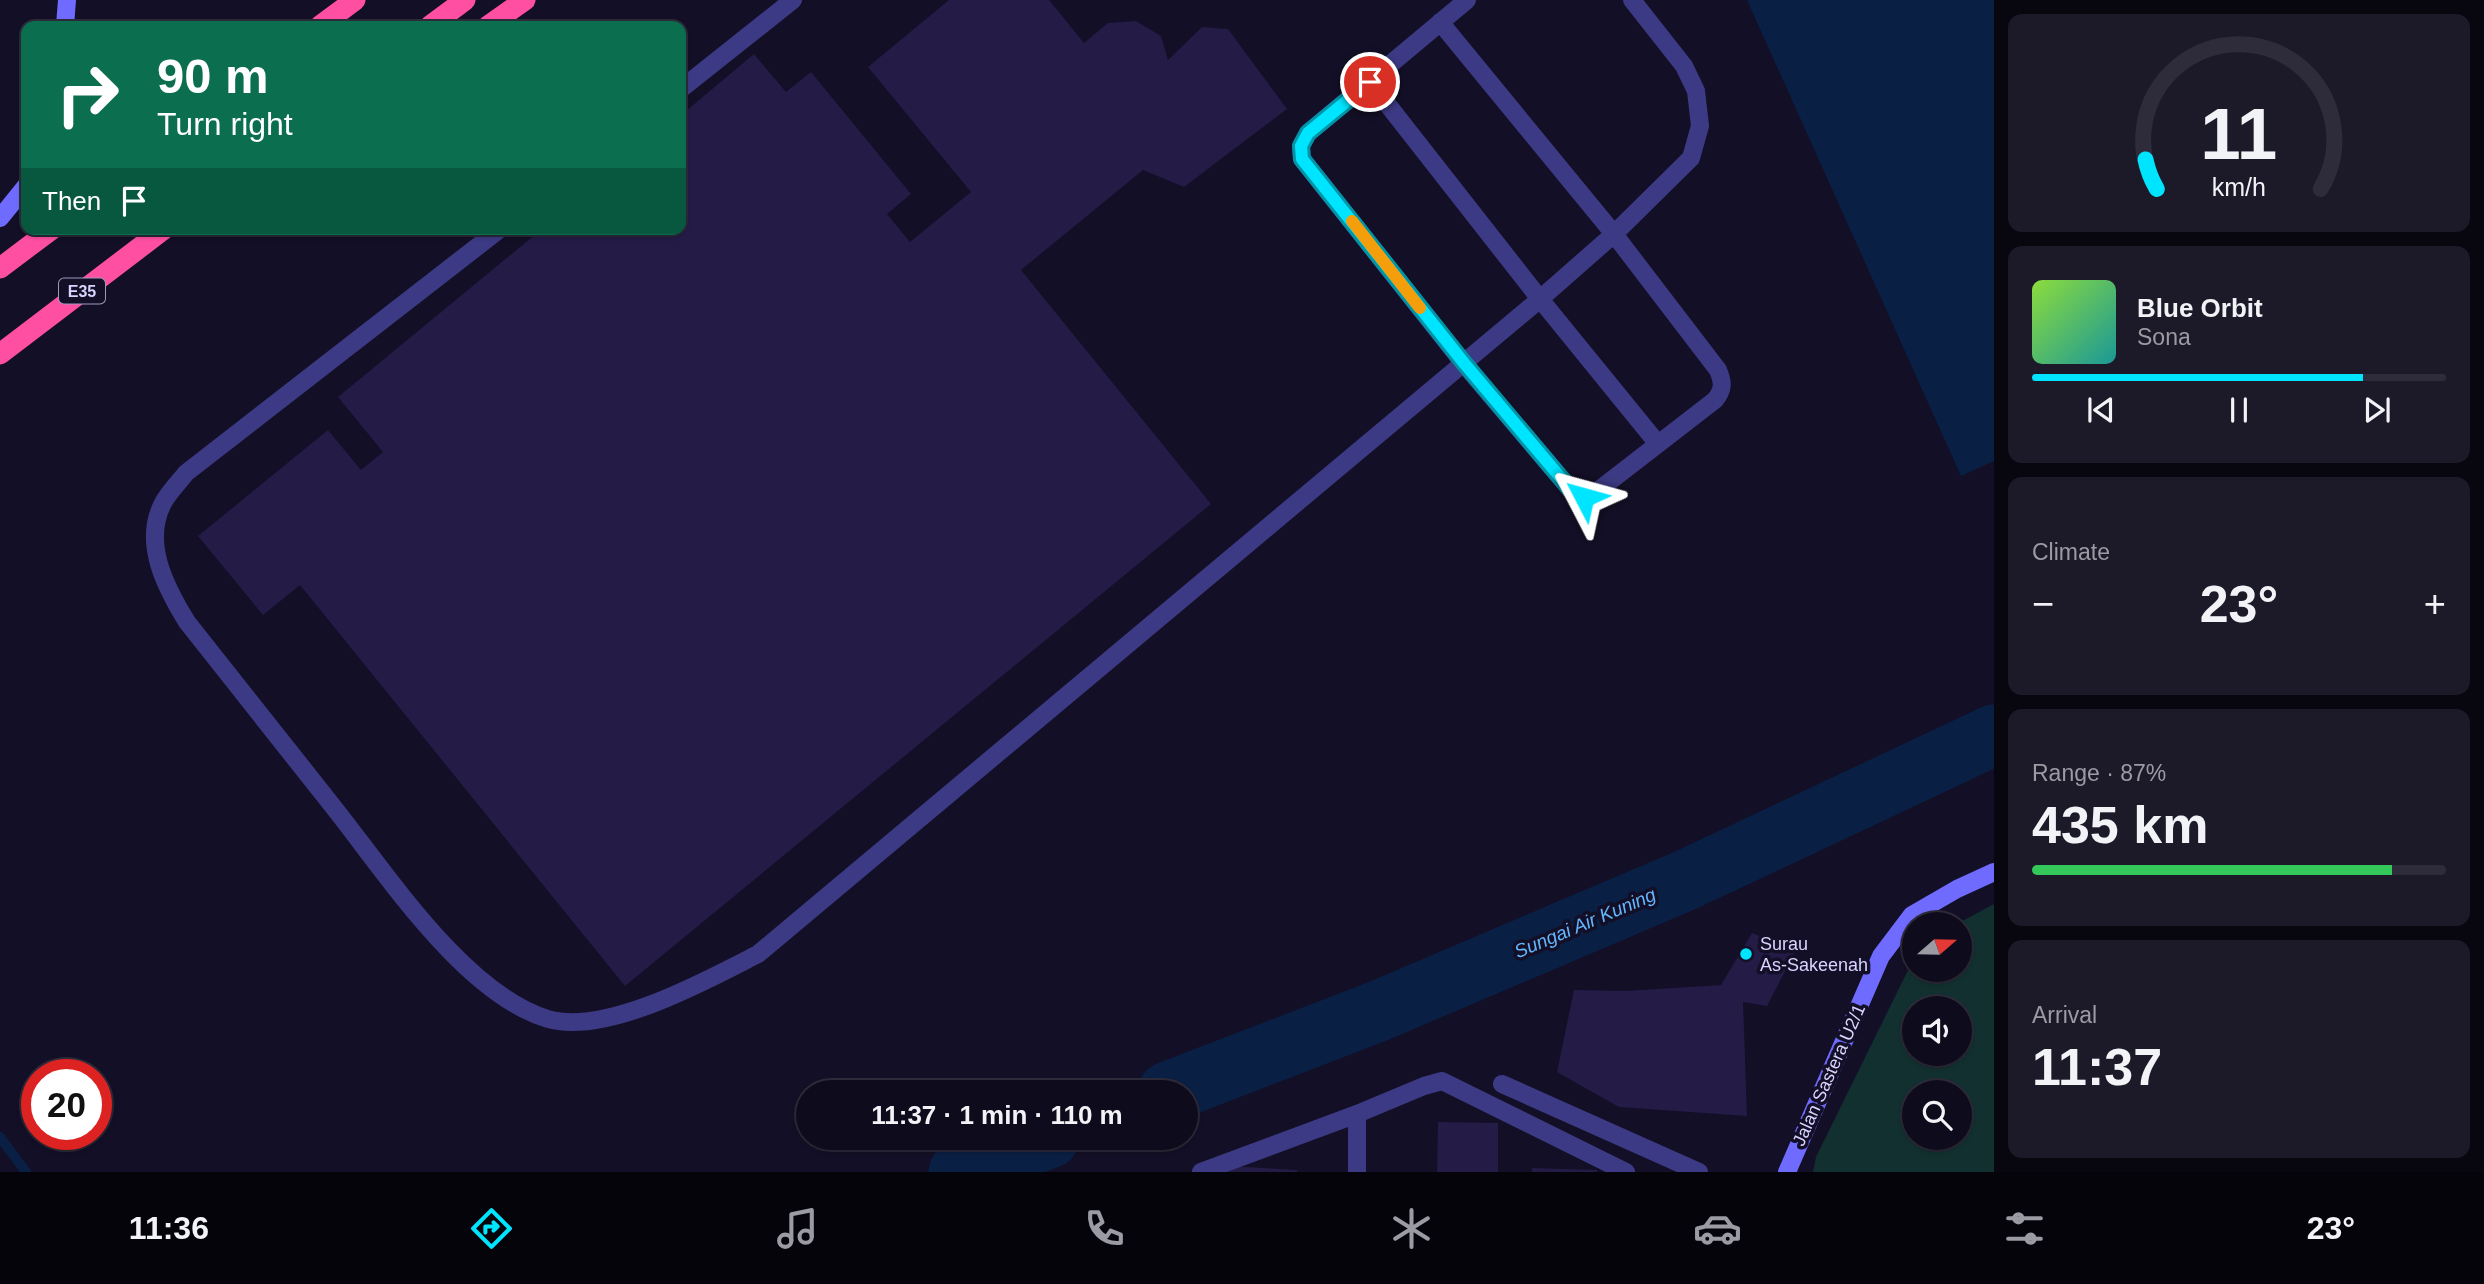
<!DOCTYPE html>
<html lang="en">
<head>
<meta charset="utf-8">
<style>
  body { margin:0; font-family:Helvetica,sans-serif; background:#1c1929; color:#f1f3f6; height:100vh; display:flex; flex-direction:column; font-size:26px; white-space:nowrap }
  * { box-sizing:border-box; margin:0 }
  p { font-size:23px; color:#9b9ba3 }
  .icon { flex:none; width:38px; height:38px; fill:none; stroke:currentColor; stroke-width:2; stroke-linecap:round; stroke-linejoin:round }
  .map { position:relative; flex:1; overflow:hidden }
  .details { display:flex; flex-direction:column; gap:14px; padding:14px; background:#08060f; width:490px }
  .details>* { flex:none }
  .top-card { position:absolute; left:21px; top:21px; width:665px; height:214px; border-radius:14px; box-shadow:0 2px 5px #0004,0 0 0 2px #2e2b3b; background:#0b6e4f; color:#fff; overflow:hidden }
  .needle { width:46px; rotate:70deg }
  .buttons { position:absolute; left:1902px; top:912px; display:grid; gap:14px }
  .buttons a { display:grid; place-items:center; width:70px; height:70px; border-radius:50%; background:#0e0b1c; box-shadow:0 2px 5px #0004,0 0 0 2px #2e2b3b; font-size:35px }
  .speed { position:absolute; left:21px; top:1059px; display:flex; gap:14px; font-size:35px; font-weight:700; text-align:center }
  .speed>* { display:grid; place-content:center; width:91px; height:91px; border-radius:50%; background:#0e0b1c; box-shadow:0 2px 5px #0004,0 0 0 2px #2e2b3b; line-height:1 }
  .speed .limit { border:10px solid #d22; background:#fff; color:#111 }
  .pin { position:absolute; display:grid; place-items:center; width:60px; height:60px; color:#fff; margin:-30px; border:4px solid #fff; border-radius:50%; box-shadow:0 2px 7px #0007 }
  .me { position:absolute; width:77px; margin:-38px; rotate:309deg; stroke-linejoin:round; filter:drop-shadow(0 0 5px #0008) }
  .turn { display:flex; align-items:center; gap:24px; height:147px; padding:0 21px; font-size:32px }
  .turn .icon { width:91px; height:91px; stroke-width:2.5 }
  .turn b { display:block; font-size:49px; line-height:60px }
  .then { display:flex; align-items:center; height:66px; padding:0 21px; background:#0003; gap:14px; font-size:26px }
  .big { font-size:52px; font-weight:600; line-height:1.1 }
  .details .card { flex:1; display:flex; flex-direction:column; justify-content:center; gap:10px; min-width:0; padding:0 24px; border-radius:14px; background:#1c1929 }
  .details .dial { align-items:center; gap:0 }
  .dial svg { height:182px; overflow:visible; fill:none; stroke:#2e2b3b; stroke-width:7; stroke-linecap:round; text-anchor:middle }
  .dial text { fill:#f1f3f6; stroke:none }
  .song { display:flex; align-items:center; gap:21px }
  .cover { width:84px; height:84px; border-radius:10px; background:linear-gradient(135deg,hsl(90 70% 55%),hsl(180 70% 35%)) }
  .played { height:7px; border-radius:4px; background:linear-gradient(90deg,#00e5ff 80%,#2e2b3b 80%) }
  .keys { display:flex; justify-content:space-around; direction:ltr }
  .heat { display:flex; justify-content:space-between; align-items:center; font-size:38px; direction:ltr }
  .charge { height:10px; border-radius:5px; background:linear-gradient(90deg,#34c759 87%,#2e2b3b 0) }
  .trip { position:absolute; left:796px; top:1080px; width:402px; height:70px; border-radius:35px; background:#0e0b1c; box-shadow:0 2px 5px #0004,0 0 0 2px #2e2b3b; font-weight:600; line-height:70px; text-align:center }
  .tabs { display:flex; height:112px; justify-content:space-around; align-items:center; background:#06040b; color:#9b9ba3 }
  .tabs .icon { width:49px; height:49px }
  .tabs .on { color:#00e5ff }
  .tabs b { font-size:32px; color:#f1f3f6 }
  main { display:flex; flex:1; min-height:0 }
  .map>svg:first-child { display:block }
  .green { fill:#12302f; fill-rule:evenodd }
  .water { fill:#0a1f44 }
  .lines { fill:none; stroke-linecap:round; stroke-linejoin:round }
  .stream { stroke:#0a1f44; stroke-width:10 }
  .river { stroke:#0a1f44; stroke-width:61 }
  .building { fill:#241b47 }
  .lane { stroke:#3d3a85; stroke-width:18 }
  .street { stroke:#3d3a85; stroke-width:18 }
  .secondary { stroke:#6f6bff; stroke-width:18 }
  .highway { stroke:#ff4fa3; stroke-width:21 }
  .route-casing { stroke:#0095a6; stroke-width:18 }
  .route { stroke:#00e5ff; stroke-width:12 }
  .slow { stroke:#f59e0b; stroke-width:12 }
  .poi-dot { fill:#00e5ff; stroke:#130f26; stroke-width:2.5 }
  .labels { text-anchor:middle; dominant-baseline:central; stroke-width:7; stroke-linejoin:round; paint-order:stroke }
  .shield { fill:#130f26; stroke:#9e99be; stroke-width:2 }
  .shield-label { font-size:16px; font-weight:bold; fill:#d9d4ff }
  .poi-label { font-size:18px; fill:#d9d4ff; stroke:#130f26; text-anchor:start }
  .street-label { font-size:18px; fill:#d9d4ff; stroke:#130f26 }
  .water-label { font-size:19px; font-style:italic; fill:#62b6ff; stroke:#130f26 }
</style>
</head>
<body>
<main>
<div class="map">
<svg width="1994" height="1172" viewBox="0 0 1994 1172">
  <rect width="100%" height="100%" fill="#130f26"/>
  <path class="green" d="M1994,904V1172H1813L1816,1157L1914,958V970H1960V924H1957ZM1914,1008H1960V1054H1914ZM1914,1092H1960V1138H1914Z"/>
  <path class="water" d="M1747,0H1994V461L1961,476Z"/>
  <g class="lines">
    <path class="stream" d="M0,1137L26,1172"/>
    <path class="river" d="M1168,1092L1376,1012L1686,880L1994,735
      M959,1172L1049,1138"/>
  </g>
  <path class="building" d="M949,0H1049L1084,43L1108,23L1136,21L1161,36L1168,60L1202,27L1228,29L1287,109L1184,187L1143,170L1021,270L1211,504L625,986L300,585L263,615L198,536L328,430L361,470L383,452L338,397L542,229H681V115L754,54L786,92L811,72L911,194L887,214L910,242L971,192L868,67Z
    M1752,933L1796,950L1767,1006L1743,1002L1747,1116L1619,1107L1557,1072L1574,990L1626,991L1721,985Z
    M1438,1122L1498,1123V1172H1437Z
    M1229,1166L1297,1170V1172H1228Z
    M1532,1168L1597,1170V1172H1532Z"/>
  <g class="lines">
    <path class="lane" d="M1440,22L1614,234L1718,370C1723,382 1724,389 1715,400L1600,489L1584,497L1576,496L1464,364L1302,159L1301,146L1308,133L1467,0
      M1370,82L1540,299L1658,444
      M681,89L793,0
      M500,229L186,473C179,482 168,493 163,503C142,543 166,588 187,622C236,684 286,747 335,809C388,876 465,994 548,1019C606,1036 707,980 758,954L1540,299L1614,234L1691,158L1700,126L1696,91L1684,66L1632,0
      M1502,1084L1699,1172
      M1357,1114L1424,1086L1442,1081L1626,1172"/>
    <path class="street" d="M1201,1172L1357,1114V1172"/>
    <path class="secondary" d="M65,26L67,0
      M0,218L26,186
      M1787,1172L1881,956L1912,915L1957,889L1994,872"/>
    <path class="highway" d="M320,26L355,0
      M430,26L465,0
      M488,26L525,0
      M0,268L52,229
      M0,354L164,229"/>
  </g>
  <g class="lines">
    <defs>
      <path id="route" d="M1370,82L1308,133L1301,146L1302,159L1464,363L1576,496L1584,497"/>
    </defs>
    <use href="#route" class="route-casing"/>
    <use href="#route" class="route"/>
    <path class="slow" d="M1352,221L1420,308"/>
  </g>
  <circle class="poi-dot" cx="1746" cy="954" r="7"/>
  <g class="labels">
    <rect class="shield" x="59" y="278.5" width="46" height="25" rx="5"/>
    <g class="shield-label">
      <text x="82" y="291">E35</text>
    </g>
    <g class="poi-label">
      <text x="1760" y="944">Surau<tspan x="1760" dy="21">As-Sakeenah</tspan></text>
    </g>
    <g class="street-label">
      <text transform="translate(1829 1075) rotate(-66)">Jalan Sastera U2/1</text>
    </g>
    <g class="water-label">
      <text transform="translate(1585 923) rotate(-23)">Sungai Air Kuning</text>
    </g>
  </g>
</svg>
<div class="buttons">
<a><svg class="needle" viewBox="-14 -14 28 28"><path d="M0-13l5 13h-10z" fill="#e53935"/><path d="M0 13l5-13h-10z" fill="#9b9ba3"/></svg></a>
<a><svg class="icon" aria-label="sound" viewBox="0 0 24 24"><path d="M4 9h4l5-4v14l-5-4H4zM17 9q2 3 0 6"/></svg></a>
<a><svg class="icon" aria-label="search" viewBox="0 0 24 24"><circle cx="10" cy="10" r="6"/><path d="M15 15l6 6"/></svg></a>
</div>
<div class="speed"><div class="limit">20</div></div>
<div class="pin" style="left:1370px;top:82px;background:#d93025"><svg class="icon" aria-label="arrive" viewBox="0 0 24 24"><path d="M6 21V4h12l-3 4 3 4H6"/></svg></div>
<svg class="me" style="left:1584px;top:497px" viewBox="-20 -20 40 40"><path d="M0-17L14 15 0 8-14 15z" fill="#00e5ff" stroke="#fff" stroke-width="4"/></svg>
<div class="trip">11:37 · 1 min · 110 m</div>
<div class="top-card">
<div class="turn"><svg class="icon" aria-label="right" viewBox="0 0 24 24"><path d="M7 20v-9h11M14 6l5 5-5 5"/></svg><div><b>90 m</b>Turn right</div></div>
<div class="then">Then<svg class="icon" aria-label="arrive" viewBox="0 0 24 24"><path d="M6 21V4h12l-3 4 3 4H6"/></svg></div>
</div>
</div>
<section class="details">
<div class="card dial"><svg viewBox="0 0 100 80">
<path d="M14 69A42 42 0 1 1 86 69"/>
<path d="M14 69A42 42 0 0 1 9 56" stroke="#00e5ff"/>
<text x="50" y="56" font-size="32" font-weight="700">11</text>
<text x="50" y="72" font-size="11">km/h</text>
</svg></div>
<div class="card">
<div class="song"><i class="cover"></i><div><b>Blue Orbit</b><p>Sona</p></div></div>
<div class="played"></div>
<div class="keys"><svg class="icon" aria-label="previous" viewBox="0 0 24 24"><path d="M18 5L8 12l10 7zM5 5v14"/></svg><svg class="icon" aria-label="pause" viewBox="0 0 24 24"><path d="M8 5v14M16 5v14"/></svg><svg class="icon" aria-label="next" viewBox="0 0 24 24"><path d="M6 5l10 7-10 7zM19 5v14"/></svg></div>
</div>
<div class="card"><p>Climate</p>
<div class="heat"><a>−</a><b class="big">23°</b><a>+</a></div>
</div>
<div class="card"><p>Range · 87%</p><b class="big">435 km</b><div class="charge"></div></div>
<div class="card"><p>Arrival</p><b class="big">11:37</b></div>
</section>
</main>
<nav class="tabs">
<b>11:36</b>
<svg class="icon on" aria-label="directions" viewBox="0 0 24 24"><path d="M12 3l9 9-9 9-9-9zM9 14v-3h6M13 9l2 2-2 2"/></svg>
<svg class="icon" aria-label="music" viewBox="0 0 24 24"><path d="M9 18V5l10-2v13"/><circle cx="6" cy="18" r="3"/><circle cx="16" cy="16" r="3"/></svg>
<svg class="icon" aria-label="phone" viewBox="0 0 24 24"><path d="M5 4h4l2 5-3 2q2 4 5 5l2-3 5 2v4C11 20 4 13 5 4z"/></svg>
<svg class="icon" aria-label="climate" viewBox="0 0 24 24"><path d="M12 3v18M4 7l16 10M4 17L20 7"/></svg>
<svg class="icon" aria-label="car" viewBox="0 0 24 24"><path d="M5 17H2v-5l4-1 3-4h7l3 4 3 1v5h-3M9 17h6M6 11h13"/><circle cx="7" cy="17" r="2"/><circle cx="17" cy="17" r="2"/></svg>
<svg class="icon" aria-label="filters" viewBox="0 0 24 24"><path d="M4 7h16M4 17h16"/><circle cx="9" cy="7" r="2"/><circle cx="15" cy="17" r="2"/></svg>
<b>23°</b>
</nav>
</body>
</html>
